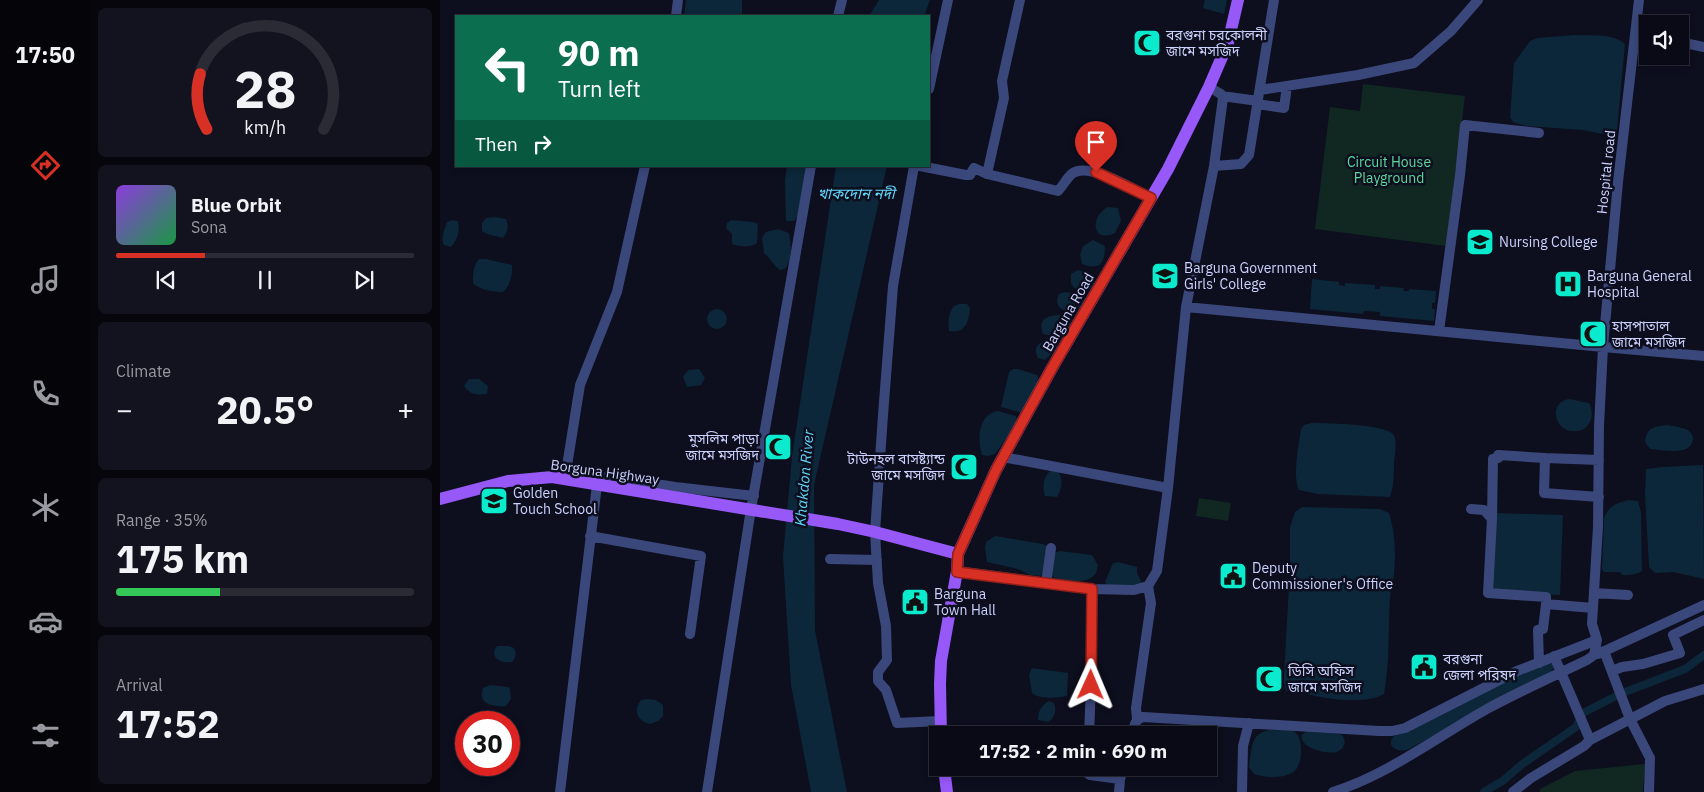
<!DOCTYPE html>
<html lang="en">
<head>
<meta charset="utf-8">
<style>
  body { margin:0; font-family:"IBM Plex Sans","Noto Sans Bengali",sans-serif; background:#13131f; color:#f1f3f6; height:100vh; display:flex; flex-direction:column; font-size:19px; white-space:nowrap }
  * { box-sizing:border-box; margin:0 }
  p { font-size:16px; color:#999aa1 }
  .icon { flex:none; width:28px; height:28px; fill:none; stroke:currentColor; stroke-width:2; stroke-linecap:round; stroke-linejoin:round }
  .map { position:relative; flex:1; overflow:hidden }
  .panel { display:flex; flex-direction:column; gap:8px; padding:8px; background:#06060c; width:350px }
  .panel>* { flex:none }
  .hud { position:absolute; left:15px; top:15px; width:475px; height:152px; border-radius:0px; box-shadow:0 2px 8px #0003,0 0 0 1px #2a2b35; background:#0b6e4f; color:#fff; overflow:hidden }
  .fabs { position:absolute; left:1199px; top:15px; display:grid; gap:10px }
  .fabs a { display:grid; place-items:center; width:50px; height:50px; border-radius:0px; background:#0a0a16; box-shadow:0 2px 8px #0003,0 0 0 1px #2a2b35; font-size:25px }
  .speed { position:absolute; left:15px; top:711px; display:flex; gap:10px; font-size:25px; font-weight:700; text-align:center }
  .speed>* { display:grid; place-content:center; width:65px; height:65px; border-radius:50%; background:#0a0a16; box-shadow:0 2px 8px #0003,0 0 0 1px #2a2b35; line-height:1 }
  .speed .limit { border:8px solid #d22; background:#fff; color:#111 }
  .pin { position:absolute; display:grid; place-items:center; width:42px; height:42px; color:#fff; margin:-51px -21px; border-radius:50% 50% 50% 0; rotate:-45deg; box-shadow:0 0 5px #0007 }
  .pin .icon { rotate:45deg }
  .me { position:absolute; width:55px; margin:-28px; rotate:1deg; stroke-linejoin:round; filter:drop-shadow(0 0 4px #0008) }
  .turn { display:flex; align-items:center; gap:18px; height:105px; padding:0 20px; font-size:22px }
  .turn .icon { width:65px; height:65px; stroke-width:2.5 }
  .turn b { display:block; font-size:35px; line-height:42px }
  .then { display:flex; align-items:center; height:48px; padding:0 20px; background:#0003; gap:10px; font-size:19px }
  .big { font-size:38px; font-weight:800; line-height:1.1 }
  .panel .widget { flex:1; display:flex; flex-direction:column; justify-content:center; gap:8px; min-width:0; padding:0 18px; border-radius:8px; background:#13131f }
  .panel .dial { align-items:center; gap:0 }
  .dial svg { height:130px; overflow:visible; fill:none; stroke:#2a2b35; stroke-width:7; stroke-linecap:round; text-anchor:middle }
  .dial text { fill:#f1f3f6; stroke:none }
  .song { display:flex; align-items:center; gap:15px }
  .cover { width:60px; height:60px; border-radius:8px; background:linear-gradient(135deg,hsl(270 70% 55%),hsl(140 70% 35%)) }
  .played { height:5px; border-radius:2px; background:linear-gradient(90deg,#d93025 30%,#2a2b35 30%) }
  .keys { display:flex; justify-content:space-around; direction:ltr }
  .heat { display:flex; justify-content:space-between; align-items:center; font-size:28px; direction:ltr }
  .charge { height:8px; border-radius:4px; background:linear-gradient(90deg,#34c759 35%,#2a2b35 0) }
  .trip { position:absolute; left:489px; top:726px; width:288px; height:50px; border-radius:0px; background:#0a0a16; box-shadow:0 2px 8px #0003,0 0 0 1px #2a2b35; font-weight:800; line-height:50px; text-align:center }
  main { display:flex; flex:1; min-height:0 }
  .menu { display:flex; flex-direction:column; width:90px; justify-content:space-around; align-items:center; background:#040409; color:#999aa1 }
  .menu .icon { width:35px; height:35px }
  .menu .active { color:#d93025 }
  .menu b { font-size:22px; color:#f1f3f6 }
  .map>svg:first-child { display:block }
  .green { fill:#102821 }
  .water { fill:#0b2739 }
  .lines { fill:none; stroke-linecap:round; stroke-linejoin:round }
  .canal { stroke:#0b2739; stroke-width:8 }
  .minor { stroke:#3a477b; stroke-width:10 }
  .major { stroke:#9758f8; stroke-width:12 }
  .route-casing { stroke:#8d1f18; stroke-width:12 }
  .route { stroke:#d93025; stroke-width:9 }
  .labels { text-anchor:middle; dominant-baseline:central; stroke-width:5; stroke-linejoin:round; paint-order:stroke }
  .poi-label { font-size:14px; fill:#ccd2fd; stroke:#0d0e1e; text-anchor:start }
  .park-label { font-size:14px; fill:#5cd99c; stroke:#0d0e1e }
  .street-label { font-size:14px; fill:#ccd2fd; stroke:#0d0e1e }
  .water-label { font-size:15px; font-style:italic; fill:#5fd5f8; stroke:#0d0e1e }
</style>
</head>
<body>
<main>
<nav class="menu">
<b>17:50</b>
<svg class="icon active" aria-label="directions" viewBox="0 0 24 24"><path d="M12 3l9 9-9 9-9-9zM9 14v-3h6M13 9l2 2-2 2"/></svg>
<svg class="icon" aria-label="music" viewBox="0 0 24 24"><path d="M9 18V5l10-2v13"/><circle cx="6" cy="18" r="3"/><circle cx="16" cy="16" r="3"/></svg>
<svg class="icon" aria-label="phone" viewBox="0 0 24 24"><path d="M5 4h4l2 5-3 2q2 4 5 5l2-3 5 2v4C11 20 4 13 5 4z"/></svg>
<svg class="icon" aria-label="climate" viewBox="0 0 24 24"><path d="M12 3v18M4 7l16 10M4 17L20 7"/></svg>
<svg class="icon" aria-label="car" viewBox="0 0 24 24"><path d="M5 17H2v-5l4-1 3-4h7l3 4 3 1v5h-3M9 17h6M6 11h13"/><circle cx="7" cy="17" r="2"/><circle cx="17" cy="17" r="2"/></svg>
<svg class="icon" aria-label="filters" viewBox="0 0 24 24"><path d="M4 7h16M4 17h16"/><circle cx="9" cy="7" r="2"/><circle cx="15" cy="17" r="2"/></svg>
</nav>
<section class="panel">
<div class="widget dial"><svg viewBox="0 0 100 80">
<path d="M14 69A42 42 0 1 1 86 69"/>
<path d="M14 69A42 42 0 0 1 10 35" stroke="#d93025"/>
<text x="50" y="56" font-size="32" font-weight="700">28</text>
<text x="50" y="72" font-size="11">km/h</text>
</svg></div>
<div class="widget">
<div class="song"><i class="cover"></i><div><b>Blue Orbit</b><p>Sona</p></div></div>
<div class="played"></div>
<div class="keys"><svg class="icon" aria-label="previous" viewBox="0 0 24 24"><path d="M18 5L8 12l10 7zM5 5v14"/></svg><svg class="icon" aria-label="pause" viewBox="0 0 24 24"><path d="M8 5v14M16 5v14"/></svg><svg class="icon" aria-label="next" viewBox="0 0 24 24"><path d="M6 5l10 7-10 7zM19 5v14"/></svg></div>
</div>
<div class="widget"><p>Climate</p>
<div class="heat"><a>−</a><b class="big">20.5°</b><a>+</a></div>
</div>
<div class="widget"><p>Range · 35%</p><b class="big">175 km</b><div class="charge"></div></div>
<div class="widget"><p>Arrival</p><b class="big">17:52</b></div>
</section>
<div class="map">
<svg width="1264" height="792" viewBox="0 0 1264 792">
  <rect width="100%" height="100%" fill="#0d0e1e"/>
  <path class="green" d="M923,84L1025,96L1006,246L875,229L890,107L920,111Z
    M759,498L791,503L788,521L756,516Z
    M1205,764L1203,792H1100V789L1135,771Z"/>
  <path class="water" d="M246,0H302V16H244Z
    M439,0H490L484,16H429Z
    M765,0H787L784,14L766,9L763,8Z
    M1135,35C1151,36 1173,33 1185,44L1177,130L1173,136L1143,130L1086,126L1073,122L1070,117L1074,63L1090,41L1097,38Z
    M347,166H364L366,168L359,214L354,221H346L345,180Z
    M396,166H447L374,485L375,630L407,792H371L351,685L343,557L352,456Z
    M668,207L678,208L681,221L675,233C651,244 650,216 668,207Z
    M55,217L66,219C69,226 68,232 63,238L47,234L42,231V223L46,218Z
    M12,220L18,221C20,233 18,238 11,247L4,245C0,238 5,229 7,222Z
    M291,220L313,222L318,224L317,243C310,248 300,247 292,244V234L286,228L287,223Z
    M338,229L349,233C351,246 353,258 345,269L340,270C333,265 331,259 324,253L322,238L326,232Z
    M653,240L665,246C665,263 660,271 642,264L640,255L643,246Z
    M39,259H46L72,265C73,274 70,286 63,292C54,292 39,290 33,283C33,275 33,265 39,259Z
    M638,270L647,272L654,276V286L649,290L634,288L631,283V274Z
    M872,279L899,282V285L905,286V283L935,285V289H940V286L964,288L963,291H969V289L996,291L995,303H992V309H995L994,321L940,316V312L924,311L923,314L870,309Z
    M625,292L641,294L645,296V305L641,311C628,313 612,311 619,294Z
    M519,304H527L530,308C529,321 526,334 509,331C508,321 508,314 514,306Z
    M267 319a10 10 0 1 1 20 0a10 10 0 1 1-20 0Z
    M618,315L631,318C633,328 627,332 619,337L603,334C598,320 605,316 618,315Z
    M606,341L620,347L616,352L612,353L605,360L598,358C593,349 597,343 606,341Z
    M259,369L265,378L261,385L247,387L243,377L248,370Z
    M573,369H578L597,375C603,386 588,403 582,413L561,407L569,372Z
    M29,379H39L48,386L47,394C37,395 30,395 24,386Z
    M1129,399L1149,403C1153,411 1153,418 1148,425C1144,430 1141,431 1134,431C1114,432 1108,402 1129,399Z
    M558,411L576,416L577,424L555,454L548,456L542,455C537,440 538,414 558,411Z
    M871,423C885,423 947,424 954,435C957,442 955,455 954,462C954,474 954,486 950,497L878,494L859,490C852,478 859,444 861,429L864,425Z
    M1227,425C1236,427 1253,427 1253,439C1253,443 1250,447 1246,449C1236,453 1220,450 1210,449L1205,442C1207,427 1213,427 1227,425Z
    M1263,465L1264,579L1233,572L1215,573L1209,567L1205,495L1206,469L1223,467Z
    M617,470C624,479 622,488 617,497L605,496C602,486 603,478 610,471Z
    M1189,500L1198,501L1201,512L1202,571C1196,575 1189,575 1182,575L1180,572H1164L1162,570L1164,518C1169,505 1177,503 1189,500Z
    M862,507L940,509L949,513C955,532 956,554 954,574C953,582 951,590 950,597C948,630 950,662 944,694C925,705 887,699 866,694C859,693 853,694 846,691L844,684V675L850,568V527L855,512Z
    M1054,513L1123,515L1120,595L1051,591Z
    M555,536L603,544L608,547L603,573L601,576L590,575L578,569L547,562L545,548L546,542Z
    M620,551L652,555L658,565C657,568 657,571 656,573C650,585 620,582 611,576L614,553Z
    M678,562L697,567V573L702,583L698,586L667,585L665,582L673,563Z
    M57,646H69L74,648C77,654 76,657 72,662C61,664 48,657 57,646Z
    M1109,664H1113V669L1110,673L967,750C957,752 945,746 954,736C1005,710 1055,681 1109,664Z
    M592,668L628,673L627,696C616,698 601,700 592,693L589,675Z
    M50,685L68,687L70,689L71,699L66,706C59,707 44,706 42,697C41,695 43,689 43,688Z
    M207,699L216,700L223,705V716L218,721L210,724C198,721 192,711 201,700Z
    M609,701L614,703C617,710 615,718 608,722L598,720C598,712 601,705 609,701Z
    M843,728C846,729 851,730 855,732C864,738 863,767 853,772C843,779 825,778 814,774L809,767C813,738 811,731 843,728Z
    M868,731L900,734L903,736L905,743C903,746 903,749 900,750C894,757 857,749 862,734Z"/>
  <g class="lines">
    <path class="canal" d="M1044,792L1064,780L1081,765L1136,727L1143,713L1180,694L1245,669L1264,655"/>
    <path class="minor" d="M236,16L238,0
      M398,16L402,0
      M1195,33L1208,35
      M1240,42L1264,47
      M489,89L508,0
      M820,90L918,75L974,63L1011,31L1038,0
      M782,96L818,101
      M817,104L844,108L847,86
      M205,166L177,292L140,385L126,472L168,478L171,477L235,487L314,496
      M474,166L453,286L443,415L435,532L438,583L446,626L447,660L438,672V681L446,690L457,723L500,721
      M480,166L526,175H530L534,168L547,174L618,191C623,186 627,177 633,173C650,162 695,190 711,198
      M774,166L801,164L809,155L834,0
      M547,174L564,98L562,81L580,0
      M746,307L1163,347L1264,356
      M999,331L1020,175L1025,125L1099,133
      M563,457L728,488
      M1159,497L1104,493L1105,458L1159,460
      M1031,509L1044,510L1052,519L1048,593L1106,597V604
      M1052,519L1053,459L1058,458V455L1105,458
      M150,536L261,556L250,634
      M390,559L437,560
      M517,571L652,589L694,590L708,586L717,571L728,488L746,307L774,166L783,98L781,94L769,87
      M606,583L611,548
      M1154,593L1188,595
      M1164,651L1190,719L1210,758L1209,792
      M1158,654L1264,605
      M1114,656L1150,740L1225,701L1264,689
      M1099,663L1098,630L1103,629L1106,604L1153,608
      M1172,671L1182,667L1203,664L1240,653L1233,635L1264,620
      M697,719L696,708L711,603L708,586
      M649,735L651,685L652,589
      M693,735C694,726 694,720 703,717L939,731H952L965,728L1077,671L1157,640
      M647,768V773L650,775L680,779
      M120,792L157,485
      M267,792L311,509L371,166
      M679,792L680,779L684,768
      M802,792L803,746L809,723
      M893,792C949,774 997,737 1047,709C1080,691 1114,676 1147,660L1154,655L1157,640L1152,624L1158,527L1159,426L1163,347L1178,182L1199,0
      M1073,792L1091,778L1144,746L1150,740"/>
    <path class="major" d="M0,499L68,481L112,477L398,524L435,532L518,554
      M501,735L500,684L501,661L517,571L518,554L556,470L612,368L728,169L769,87L788,43L798,0
      M504,768L507,792"/>
  </g>
  <g class="lines">
    <defs>
      <path id="route" d="M651,685L652,589L517,572L518,554L556,470L612,368L711,198L656,172"/>
    </defs>
    <use href="#route" class="route-casing"/>
    <use href="#route" class="route"/>
  </g>
  <defs>
    <symbol id="mosque-square" viewBox="-11 -11 22 22"><rect x="-9" y="-9" width="18" height="18" rx="4" fill="#0aebcd" stroke="#0d0e1e"/><path d="M3.5-4.9A6 6 0 1 0 3.5 4.9A5 5 0 1 1 3.5-4.9Z" fill="#111"/></symbol>
    <symbol id="university-square" viewBox="-11 -11 22 22"><rect x="-9" y="-9" width="18" height="18" rx="4" fill="#0aebcd" stroke="#0d0e1e"/><path d="M0-5L7-2L0 1L-7-2ZM-4 1L0 2.5L4 1V4Q0 6-4 4Z" fill="#111"/></symbol>
    <symbol id="hospital-square" viewBox="-11 -11 22 22"><rect x="-9" y="-9" width="18" height="18" rx="4" fill="#0aebcd" stroke="#0d0e1e"/><path d="M-5-5h3v3.5h4V-5h3V5h-3V1.5h-4V5h-3Z" fill="#111"/></symbol>
    <symbol id="civic-square" viewBox="-11 -11 22 22"><rect x="-9" y="-9" width="18" height="18" rx="4" fill="#0aebcd" stroke="#0d0e1e"/><path d="M-.6-6.5H3V-4.5H.6V-3L4-1V1h2V6H-6V1h2V-1L-.6-3ZM-1.2 2.5V6h2.4V2.5Z" fill="#111"/></symbol>
  </defs>
  <g fill-rule="evenodd">
    <use href="#mosque-square" x="691" y="27" width="32" height="32"/>
    <use href="#university-square" x="1024" y="226" width="32" height="32"/>
    <use href="#university-square" x="709" y="260" width="32" height="32"/>
    <use href="#hospital-square" x="1112" y="268" width="32" height="32"/>
    <use href="#mosque-square" x="1137" y="318" width="32" height="32"/>
    <use href="#mosque-square" x="322" y="431" width="32" height="32"/>
    <use href="#mosque-square" x="508" y="451" width="32" height="32"/>
    <use href="#university-square" x="38" y="485" width="32" height="32"/>
    <use href="#civic-square" x="777" y="560" width="32" height="32"/>
    <use href="#civic-square" x="459" y="586" width="32" height="32"/>
    <use href="#civic-square" x="968" y="651" width="32" height="32"/>
    <use href="#mosque-square" x="813" y="663" width="32" height="32"/>
  </g>
  <g class="labels">
    <g class="poi-label">
      <text x="726" y="35">বরগুনা চরকোলনী<tspan x="726" dy="16">জামে মসজিদ</tspan></text>
      <text x="1059" y="242">Nursing College</text>
      <text x="744" y="268">Barguna Government<tspan x="744" dy="16">Girls' College</tspan></text>
      <text x="1147" y="276">Barguna General<tspan x="1147" dy="16">Hospital</tspan></text>
      <text x="1172" y="326">হাসপাতাল<tspan x="1172" dy="16">জামে মসজিদ</tspan></text>
      <text x="319" y="439" text-anchor="end">মুসলিম পাড়া<tspan x="319" dy="16">জামে মসজিদ</tspan></text>
      <text x="505" y="459" text-anchor="end">টাউনহল বাসষ্ট্যান্ড<tspan x="505" dy="16">জামে মসজিদ</tspan></text>
      <text x="73" y="493">Golden<tspan x="73" dy="16">Touch School</tspan></text>
      <text x="812" y="568">Deputy<tspan x="812" dy="16">Commissioner's Office</tspan></text>
      <text x="494" y="594">Barguna<tspan x="494" dy="16">Town Hall</tspan></text>
      <text x="1003" y="659">বরগুনা<tspan x="1003" dy="16">জেলা পরিষদ</tspan></text>
      <text x="848" y="671">ডিসি অফিস<tspan x="848" dy="16">জামে মসজিদ</tspan></text>
    </g>
    <g class="park-label">
      <text x="949" y="162">Circuit House<tspan x="949" dy="16">Playground</tspan></text>
    </g>
    <g class="street-label">
      <text transform="translate(1166 172) rotate(-84)">Hospital road</text>
      <text transform="translate(628 312) rotate(-60)">Barguna Road</text>
      <text transform="translate(165 472) rotate(8)">Borguna Highway</text>
    </g>
    <g class="water-label">
      <text x="416" y="193">খাকদোন নদী</text>
      <text transform="translate(364 478) rotate(-85)">Khakdon River</text>
    </g>
  </g>
</svg>
<div class="fabs">
<a><svg class="icon" aria-label="sound" viewBox="0 0 24 24"><path d="M4 9h4l5-4v14l-5-4H4zM17 9q2 3 0 6"/></svg></a>
</div>
<div class="speed"><div class="limit">30</div></div>
<div class="pin" style="left:656px;top:172px;background:#d93025"><svg class="icon" aria-label="arrive" viewBox="0 0 24 24"><path d="M6 21V4h12l-3 4 3 4H6"/></svg></div>
<svg class="me" style="left:651px;top:685px" viewBox="-20 -20 40 40"><path d="M0-17L14 15 0 8-14 15z" fill="#d93025" stroke="#fff" stroke-width="4"/></svg>
<div class="trip">17:52 · 2 min · 690 m</div>
<div class="hud">
<div class="turn"><svg class="icon" aria-label="left" viewBox="0 0 24 24"><path d="M17 20v-9H6M10 6l-5 5 5 5"/></svg><div><b>90 m</b>Turn left</div></div>
<div class="then">Then<svg class="icon" aria-label="right" viewBox="0 0 24 24"><path d="M7 20v-9h11M14 6l5 5-5 5"/></svg></div>
</div>
</div>
</main>
</body>
</html>
